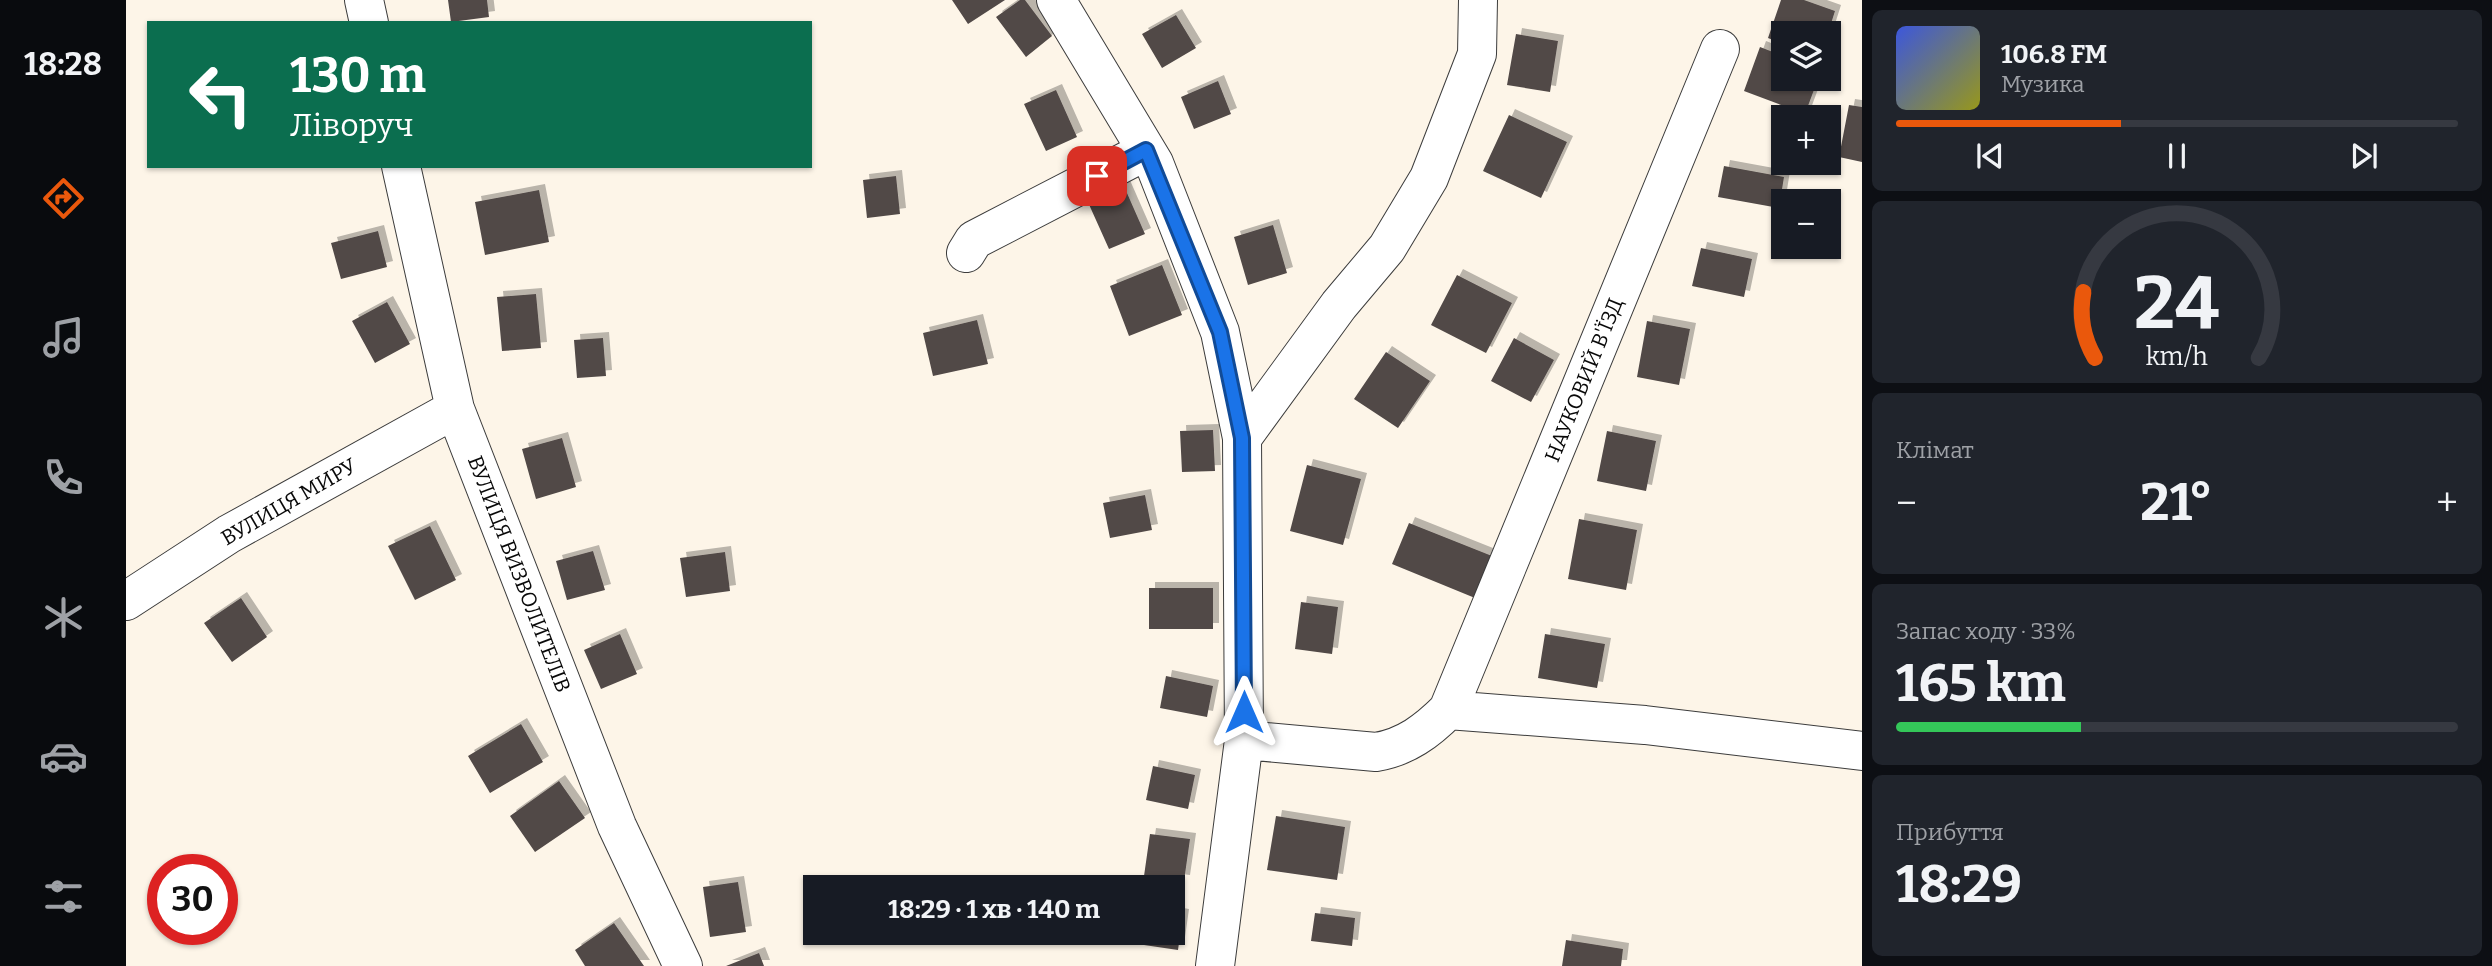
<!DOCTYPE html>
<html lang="uk">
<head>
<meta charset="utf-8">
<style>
  body { margin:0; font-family:Bitter,serif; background:#20242c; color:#f1f3f6; height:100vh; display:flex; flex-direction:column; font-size:26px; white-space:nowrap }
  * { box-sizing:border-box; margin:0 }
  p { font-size:23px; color:#9ea1a6 }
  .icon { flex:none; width:38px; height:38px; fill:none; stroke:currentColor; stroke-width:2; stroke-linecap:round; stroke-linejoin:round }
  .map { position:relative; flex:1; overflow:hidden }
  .side { display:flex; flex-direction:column; gap:10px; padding:10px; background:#0d0f14; width:630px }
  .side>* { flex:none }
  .top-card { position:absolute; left:21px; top:21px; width:665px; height:147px; border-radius:0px; box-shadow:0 2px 5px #0004; background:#0b6e4f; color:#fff; overflow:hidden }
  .buttons { position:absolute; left:1645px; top:21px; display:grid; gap:14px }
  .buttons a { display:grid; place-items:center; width:70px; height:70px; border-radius:0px; background:#171b24; box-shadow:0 2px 5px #0004; font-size:35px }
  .speed { position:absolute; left:21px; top:854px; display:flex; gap:14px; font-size:35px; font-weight:700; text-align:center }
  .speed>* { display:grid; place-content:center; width:91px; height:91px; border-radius:50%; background:#171b24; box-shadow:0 2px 5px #0004; line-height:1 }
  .speed .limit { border:10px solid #d22; background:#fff; color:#111 }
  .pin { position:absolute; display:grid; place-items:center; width:60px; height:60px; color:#fff; margin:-30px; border-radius:14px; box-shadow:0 4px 10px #0006 }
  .me { position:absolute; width:77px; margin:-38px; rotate:0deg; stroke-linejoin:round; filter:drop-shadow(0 0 5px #0008) }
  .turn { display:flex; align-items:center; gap:24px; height:147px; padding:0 28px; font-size:32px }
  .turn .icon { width:91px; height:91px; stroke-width:2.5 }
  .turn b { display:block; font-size:49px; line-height:60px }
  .big { font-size:52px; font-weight:700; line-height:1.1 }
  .side .card { flex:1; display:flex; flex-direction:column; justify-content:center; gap:10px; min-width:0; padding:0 24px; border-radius:10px; background:#20242c }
  .side .dial { align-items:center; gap:0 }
  .dial svg { height:182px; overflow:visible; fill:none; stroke:#363941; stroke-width:7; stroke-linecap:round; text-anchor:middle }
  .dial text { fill:#f1f3f6; stroke:none }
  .song { display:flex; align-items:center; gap:21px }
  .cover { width:84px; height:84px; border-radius:10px; background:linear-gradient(135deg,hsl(230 70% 55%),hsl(60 70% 35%)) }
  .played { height:7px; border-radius:4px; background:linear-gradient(90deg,#ea580c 40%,#363941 40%) }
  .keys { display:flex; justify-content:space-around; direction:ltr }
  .heat { display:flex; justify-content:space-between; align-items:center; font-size:38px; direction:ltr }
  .charge { height:10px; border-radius:5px; background:linear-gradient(90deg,#34c759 33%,#363941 0) }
  .trip { position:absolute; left:677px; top:875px; width:382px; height:70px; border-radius:0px; background:#171b24; box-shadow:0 2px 5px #0004; font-weight:700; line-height:70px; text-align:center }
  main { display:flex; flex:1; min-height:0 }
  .tab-bar { display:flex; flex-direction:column; width:126px; justify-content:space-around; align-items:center; background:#090b0e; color:#9ea1a6 }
  .tab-bar .icon { width:49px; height:49px }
  .tab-bar .on { color:#ea580c }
  .tab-bar b { font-size:32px; color:#f1f3f6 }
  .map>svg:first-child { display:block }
  .building { fill:#514947; filter:url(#shadow) }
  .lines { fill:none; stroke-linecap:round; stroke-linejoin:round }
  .minor-casing { stroke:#3c3c3c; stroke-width:40 }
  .minor { stroke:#fff; stroke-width:38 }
  .route-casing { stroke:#114b97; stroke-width:18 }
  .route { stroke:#1a73e8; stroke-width:12 }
  .labels { text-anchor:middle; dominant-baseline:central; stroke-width:7; stroke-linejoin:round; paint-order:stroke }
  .street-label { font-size:21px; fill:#090909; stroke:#fff }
</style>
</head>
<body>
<main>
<nav class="tab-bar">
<b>18:28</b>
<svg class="icon on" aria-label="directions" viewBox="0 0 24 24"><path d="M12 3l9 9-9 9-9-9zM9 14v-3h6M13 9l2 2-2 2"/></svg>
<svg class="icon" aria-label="music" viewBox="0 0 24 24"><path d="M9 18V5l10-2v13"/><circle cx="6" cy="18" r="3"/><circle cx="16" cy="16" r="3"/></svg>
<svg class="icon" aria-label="phone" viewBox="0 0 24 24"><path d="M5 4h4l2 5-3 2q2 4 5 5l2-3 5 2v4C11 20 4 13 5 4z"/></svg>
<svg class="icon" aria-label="climate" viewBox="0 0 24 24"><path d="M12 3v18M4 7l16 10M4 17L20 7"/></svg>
<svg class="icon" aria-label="car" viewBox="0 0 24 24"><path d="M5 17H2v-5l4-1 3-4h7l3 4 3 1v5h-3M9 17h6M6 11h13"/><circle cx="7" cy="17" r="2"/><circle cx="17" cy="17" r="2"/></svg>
<svg class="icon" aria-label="filters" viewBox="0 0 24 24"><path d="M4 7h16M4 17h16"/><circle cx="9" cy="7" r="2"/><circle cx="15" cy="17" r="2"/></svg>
</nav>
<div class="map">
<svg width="1736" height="966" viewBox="0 0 1736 966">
  <defs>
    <filter id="shadow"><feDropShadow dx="6" dy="-6" stdDeviation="0" flood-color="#0004"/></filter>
  </defs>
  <rect width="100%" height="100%" fill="#fdf5e8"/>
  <path class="building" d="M322,0H361L363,17L325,22Z
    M826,0H879L842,24Z
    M894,0H899L926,36L900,57L870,17Z
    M1655,0H1678L1709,11L1702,33H1657V44L1642,38Z
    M1050,15L1070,48L1036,68L1016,34Z
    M1390,34L1432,41L1424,92L1381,85Z
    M1634,47L1657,56V79H1692L1679,114L1618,91Z
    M1092,81L1105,114L1068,129L1055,97Z
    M930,90L951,137L920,151L898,104Z
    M1723,105L1736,107V162L1713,157Z
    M1383,115L1441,142L1415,198L1357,171Z
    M1598,166L1658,177L1653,208L1592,197Z
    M770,176L774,214L741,218L737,180Z
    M997,184L1019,234L983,249L961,200Z
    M413,190L423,242L359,255L349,202Z
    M1147,225L1161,273L1122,285L1108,237Z
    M252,231L261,267L215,279L205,243Z
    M1575,248L1626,259L1618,297L1566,286Z
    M1036,265L1056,315L1003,336L984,286Z
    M1331,275L1386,303L1360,353L1305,325Z
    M410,294L415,348L376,351L371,297Z
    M261,302L284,344L249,363L226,321Z
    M851,320L862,364L807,376L797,333Z
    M1521,321L1564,329L1553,385L1511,377Z
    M477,338L480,376L451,378L448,340Z
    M1388,338L1428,360L1405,402L1365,381Z
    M1260,352L1304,381L1272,428L1228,399Z
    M1087,430L1089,471L1056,472L1054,431Z
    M1481,431L1530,441L1520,491L1471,481Z
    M436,438L450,487L410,499L396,449Z
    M1181,465L1235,479L1217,545L1164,531Z
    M1019,495L1026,530L984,538L977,503Z
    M1453,519L1511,530L1500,590L1442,579Z
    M1283,523L1366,556L1349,598L1266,564Z
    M304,526L330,580L289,600L262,546Z
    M467,551L479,590L441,600L430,561Z
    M599,552L604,591L560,597L554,558Z
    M1023,588H1087V629H1023Z
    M115,598L141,637L106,662L78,623Z
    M1175,602L1212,607L1206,654L1169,649Z
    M494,634L511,674L475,689L458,650Z
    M1419,634L1479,644L1471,688L1412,678Z
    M1040,676L1087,686L1081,717L1034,708Z
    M395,724L417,762L364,793L342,756Z
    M1027,766L1069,775L1062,809L1020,800Z
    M433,781L459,818L409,852L384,816Z
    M1150,816L1219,827L1211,880L1141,870Z
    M1024,834L1064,839L1058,881L1018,876Z
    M612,882L620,932L584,937L577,887Z
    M1046,913L1057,915L1052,950L1018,945L1020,933H1046Z
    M1189,913L1229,918L1226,946L1185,941Z
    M488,923L518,966H459L449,950Z
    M1440,940L1497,949L1495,966H1436Z
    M633,953L638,966H600Z"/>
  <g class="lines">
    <defs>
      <path id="minor" d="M238,0L243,23
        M930,0L1028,163L1094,332L1116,438L1118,740L1089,966
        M275,166L329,409L491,826L557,966
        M840,253L848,240L1020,151
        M1116,438L1213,305L1261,248L1303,178L1351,54L1352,0
        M0,601L103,534L329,409
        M1322,710L1519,725L1736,751
        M1118,740L1250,752C1280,747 1301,731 1322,710L1594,49"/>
    </defs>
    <use href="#minor" class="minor-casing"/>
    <use href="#minor" class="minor"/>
  </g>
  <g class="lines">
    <defs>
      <path id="route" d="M971,176L1020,150L1094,332L1116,438L1118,712"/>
    </defs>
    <use href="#route" class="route-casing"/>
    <use href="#route" class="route"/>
  </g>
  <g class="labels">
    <g class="street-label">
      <text transform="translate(1458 380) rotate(-68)">НАУКОВИЙ В'ЇЗД</text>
      <text transform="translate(163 502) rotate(-30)">ВУЛИЦЯ МИРУ</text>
      <text transform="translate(393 574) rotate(69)">ВУЛИЦЯ ВИЗВОЛИТЕЛІВ</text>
    </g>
  </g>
</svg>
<div class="buttons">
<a><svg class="icon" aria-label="layers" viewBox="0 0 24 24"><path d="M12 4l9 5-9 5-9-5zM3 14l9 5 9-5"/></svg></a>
<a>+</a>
<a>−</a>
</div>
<div class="speed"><div class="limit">30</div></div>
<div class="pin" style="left:971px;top:176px;background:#d93025"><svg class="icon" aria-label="arrive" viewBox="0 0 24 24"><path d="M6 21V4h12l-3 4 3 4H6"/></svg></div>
<svg class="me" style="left:1118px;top:712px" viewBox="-20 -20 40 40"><path d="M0-17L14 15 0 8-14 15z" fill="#1a73e8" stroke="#fff" stroke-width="4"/></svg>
<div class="trip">18:29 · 1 хв · 140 m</div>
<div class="top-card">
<div class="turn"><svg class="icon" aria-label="left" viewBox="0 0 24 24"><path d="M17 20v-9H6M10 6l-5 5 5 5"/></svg><div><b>130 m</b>Ліворуч</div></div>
</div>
</div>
<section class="side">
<div class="card">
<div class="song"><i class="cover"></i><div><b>106.8 FM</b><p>Музика</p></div></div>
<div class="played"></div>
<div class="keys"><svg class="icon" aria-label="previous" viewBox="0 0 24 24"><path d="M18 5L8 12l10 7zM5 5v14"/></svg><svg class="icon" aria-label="pause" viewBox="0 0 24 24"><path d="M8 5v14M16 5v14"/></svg><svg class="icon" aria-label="next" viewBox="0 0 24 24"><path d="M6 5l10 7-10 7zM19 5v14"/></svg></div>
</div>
<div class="card dial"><svg viewBox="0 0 100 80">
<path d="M14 69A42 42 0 1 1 86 69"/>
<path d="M14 69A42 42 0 0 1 9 40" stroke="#ea580c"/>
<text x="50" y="56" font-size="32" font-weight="700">24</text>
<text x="50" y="72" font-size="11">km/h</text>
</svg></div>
<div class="card"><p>Клімат</p>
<div class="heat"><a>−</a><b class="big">21°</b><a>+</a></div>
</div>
<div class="card"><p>Запас ходу · 33%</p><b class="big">165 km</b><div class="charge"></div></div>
<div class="card"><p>Прибуття</p><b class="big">18:29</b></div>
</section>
</main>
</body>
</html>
